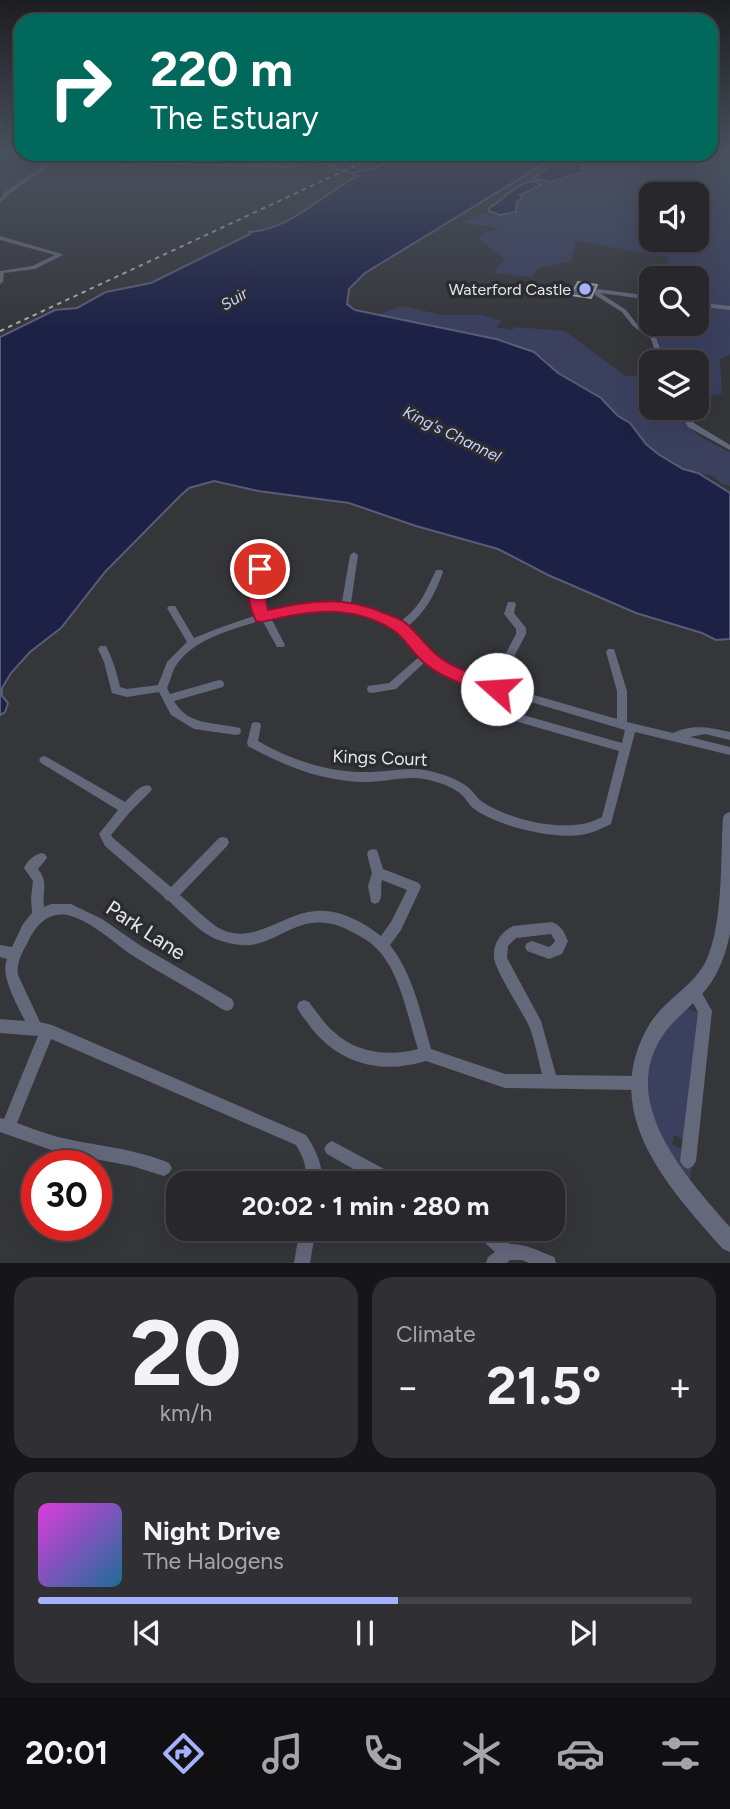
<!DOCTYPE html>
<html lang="en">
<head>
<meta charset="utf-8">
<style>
  body { margin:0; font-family:Figtree,sans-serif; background:#303034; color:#f1f3f6; height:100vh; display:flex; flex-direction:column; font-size:26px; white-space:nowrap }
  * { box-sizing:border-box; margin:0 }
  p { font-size:23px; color:#a5a6a9 }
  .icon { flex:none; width:38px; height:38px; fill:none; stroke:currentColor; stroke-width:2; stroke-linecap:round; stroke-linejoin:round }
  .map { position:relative; height:1263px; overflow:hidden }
  .panel { display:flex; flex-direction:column; gap:14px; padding:14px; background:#161618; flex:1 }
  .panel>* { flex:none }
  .guide { position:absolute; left:14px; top:14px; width:704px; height:147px; border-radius:21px; box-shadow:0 7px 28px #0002,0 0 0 2px #444448; background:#00695c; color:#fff; overflow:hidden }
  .tools { position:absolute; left:639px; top:182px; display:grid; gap:14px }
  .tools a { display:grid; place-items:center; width:70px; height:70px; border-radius:14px; background:#28282c; box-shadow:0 7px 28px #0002,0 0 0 2px #444448; font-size:35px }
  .speed { position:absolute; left:21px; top:1150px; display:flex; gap:14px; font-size:35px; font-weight:700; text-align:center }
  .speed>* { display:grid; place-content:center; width:91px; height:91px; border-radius:50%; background:#28282c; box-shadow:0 7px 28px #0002,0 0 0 2px #444448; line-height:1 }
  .speed .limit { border:10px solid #d22; background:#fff; color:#111 }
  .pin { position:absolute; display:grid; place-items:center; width:60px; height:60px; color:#fff; margin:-30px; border:4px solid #fff; border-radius:50%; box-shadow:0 2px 7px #0007 }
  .me { position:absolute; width:77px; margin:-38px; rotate:289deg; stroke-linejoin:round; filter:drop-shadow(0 0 5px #0008) }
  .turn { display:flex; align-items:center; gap:24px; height:147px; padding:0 21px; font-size:32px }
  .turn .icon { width:91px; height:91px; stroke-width:2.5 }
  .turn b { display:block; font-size:49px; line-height:60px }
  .big { font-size:52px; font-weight:700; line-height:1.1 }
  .panel .card { flex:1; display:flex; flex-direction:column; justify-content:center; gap:10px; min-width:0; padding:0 24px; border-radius:21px; background:#303034 }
  .panel .dial { align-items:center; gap:0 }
  .dial b { font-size:91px; line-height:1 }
  .song { display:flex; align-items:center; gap:21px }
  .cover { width:84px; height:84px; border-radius:10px; background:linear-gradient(135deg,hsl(300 70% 55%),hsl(200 70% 35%)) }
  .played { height:7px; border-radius:4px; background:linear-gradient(90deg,#a5b1fc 55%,#444448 55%) }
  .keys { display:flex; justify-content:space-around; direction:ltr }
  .heat { display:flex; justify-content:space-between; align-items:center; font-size:38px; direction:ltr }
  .panel .tiles { flex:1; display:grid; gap:14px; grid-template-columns:1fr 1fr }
  .card:last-child { grid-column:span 2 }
  .trip { position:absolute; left:166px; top:1171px; width:399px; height:70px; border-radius:21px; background:#28282c; box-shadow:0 7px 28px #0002,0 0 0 2px #444448; font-weight:700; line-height:70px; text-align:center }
  .tabs { display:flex; height:112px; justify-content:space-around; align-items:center; background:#101012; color:#a5a6a9 }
  .tabs .icon { width:49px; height:49px }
  .tabs .active { color:#a5b1fc }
  .tabs b { font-size:32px; color:#f1f3f6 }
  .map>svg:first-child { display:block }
  .green { fill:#3b405f; fill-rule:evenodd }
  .water { fill:#1d2146; stroke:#595c77; stroke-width:2 }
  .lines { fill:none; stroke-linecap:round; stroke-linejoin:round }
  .stream { stroke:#595c77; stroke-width:2 }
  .building { fill:#565d87; stroke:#a4a5aa; stroke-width:2 }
  .minor { fill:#64687b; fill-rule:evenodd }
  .tertiary { fill:#64687b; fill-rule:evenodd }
  .rail { stroke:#aeaeb2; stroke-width:2; stroke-dasharray:4.5 4.5; stroke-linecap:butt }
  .route { fill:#e11d48; stroke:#92132f; stroke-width:2 }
  .poi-dot { fill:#a5b1fc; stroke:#2b2c30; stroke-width:2.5 }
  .labels { text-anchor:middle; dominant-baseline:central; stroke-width:7; stroke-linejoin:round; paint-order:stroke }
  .far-poi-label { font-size:16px; fill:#e6e6e9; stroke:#2b2c30; text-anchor:end }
  .far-water-label { font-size:16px; font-style:italic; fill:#c9d1fb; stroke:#2b2c30 }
  .street-label { font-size:18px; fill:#e6e6e9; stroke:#2b2c30 }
  .near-street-label { font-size:21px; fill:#e6e6e9; stroke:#2b2c30 }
</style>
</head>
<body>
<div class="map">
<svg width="730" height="1263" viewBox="0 0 730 1263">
  <rect width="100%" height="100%" fill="#35363a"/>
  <path class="green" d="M711,152H730V354L720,359L722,394L697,396L696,362H665L657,337L647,326L651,308V324H696V278H664L668,257L576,241L572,261L538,268L532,277L494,273L504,259L479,239L484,233L501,229L462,222L490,212L500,215L516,212V203L520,195L541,185L539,183L554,181L583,168L581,165L602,154H710ZM651,194H696V240H651Z
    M403,306L443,315H483L502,321L496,327L512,330L515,327L565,331L625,376L644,375L651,382V408H672C686,430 706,441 730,452V486L722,484L713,476L683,469L658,454L646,444L630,423L618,416L601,398L558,373L543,357L496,339L377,315Z
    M687,1009L699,1012L684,1139L674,1135L672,1144C692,1153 693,1164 690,1183C660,1137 629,1096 658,1040C665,1029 675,1015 687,1009Z"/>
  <path class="water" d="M401,154H560L365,273L349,289L347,304L355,310L496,339L534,352L558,373L601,398L618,416L630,423L646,444L658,454L683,469L698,473L730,493V639L716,640L702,633L636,613L548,575L498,549L416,526L349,503L258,491L214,481L189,488L180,496L105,572L61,628L30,652L11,673L2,688V696L8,703L5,712L0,715V337L55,310L77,308L106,292L151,283L250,234L249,232C291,230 323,193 358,176L351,173L375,168Z
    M572,159L578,160L584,172L550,182L533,178L555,163Z
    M534,181L541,185L520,195L522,198L517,202L516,212L500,215L489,211V208C503,200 517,182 534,181Z"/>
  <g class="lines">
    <path class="stream" d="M81,154L126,166L139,163L289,167L314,162L336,166L334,169L351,173"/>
  </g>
  <path class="building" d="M578,282L597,285L591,298L571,295Z"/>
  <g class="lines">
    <path class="minor" d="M45,154H49L53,163L9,194L0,203V199L5,192L49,162Z
      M0,236L62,254L63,255L35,269L4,273L3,282L0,284V271L32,266L55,255L0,240Z
      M598,289L651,296V300L600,293L626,310L637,324L656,337L665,362H659L651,339L633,326L622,312L595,295V291Z
      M696,302L730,306V310L696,306Z
      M676,408H682L694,423L730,445V450L688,427Z
      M354,552L358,555L351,603L400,622C421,606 425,593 436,570H442L443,572C435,594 426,612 407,627C414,635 421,645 428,652C446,669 471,676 494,683L498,668L516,634V629L504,614L508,602H514L516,604L514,613L526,628V634L508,668L503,686L617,719V691L606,652L608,649H614L627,691V722L673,733C693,724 709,727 730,732V740L705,734L690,737L730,747V755L635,732L611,824C601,829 592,833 581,835C553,839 496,826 473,808C469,805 467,800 463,796C454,787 441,783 429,780C409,775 390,781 370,782C327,783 286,767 248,746L247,743L252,723L256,722L260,723L261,726L258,741C293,761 330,773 370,772C390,772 409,766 429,771C443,774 458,779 469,788C474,792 477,799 484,803C513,821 571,835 602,817L619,751L491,714L487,713L486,710L487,707L491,706L622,743L625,730L463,682L442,673L426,661L396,689L372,693L368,692L367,689L368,686L389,683L420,656L398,628L345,608L300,610L271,618L285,645L283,647H277L262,620C232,630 193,638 175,667C172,673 170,681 167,688L170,694L219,680L223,681L224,684L223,687L174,701C188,726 215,722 240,728L241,731L240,734L236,735L194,729L171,715L159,692L127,697L112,693L104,662L98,649L100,646H106C113,660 117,673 120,687L127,689L158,685L167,662L187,642L167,608L169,606H175L194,638L219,628L257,615C253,599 245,579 260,567L264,570L260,586L266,613L300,604L342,602L350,555Z
      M45,756L125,802C132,796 140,783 150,786L152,789L150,792L130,812L111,835L113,838L171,887L219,838L223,837L227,838L229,842L227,846L180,895C192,905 204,918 217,927C252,948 282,913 316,911C339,909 363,922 381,936L391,922L407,890L382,880C380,888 383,895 379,902L375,904L371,902L368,886L372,873L367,854L369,850L373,849L377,850L383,869L419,883L421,887L401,930L390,945C413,974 421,1014 431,1049L505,1074H542C538,1059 535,1041 529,1026C522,1011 494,969 494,957C493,943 501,932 513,926L552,922C562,926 564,932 568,941L562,954L549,959L527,951L525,947L527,943L532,941L549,947L552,945L555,941L551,934L516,938L508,946L507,958L541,1021L556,1075L638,1076L643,1078L645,1083L643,1088L638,1090L505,1088L426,1061C381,1075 338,1064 309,1025C305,1019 300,1014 297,1007L299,1002L304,1000L309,1002C317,1012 324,1024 334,1032C356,1053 389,1057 418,1049C407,1016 401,972 375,947C368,940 360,936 352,932C338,924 323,920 306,924C284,929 264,948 241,945C231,944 218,941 210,936C197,929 181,912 169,901L166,900L164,897L105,846L99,834L118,810L41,763L39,760L41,757Z
      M41,853L45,854L47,858L38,869C49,883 42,890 44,907L51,904H71L75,906L102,919L141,946L232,999L234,1004L232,1009L227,1011L222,1009C192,990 160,973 130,954C112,941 93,923 71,916C51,910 37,923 29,940C23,951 16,962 18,975L40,1022L52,1025L306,1135C316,1150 323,1165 322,1183H306C307,1168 304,1158 296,1145L51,1039L17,1123C30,1128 44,1133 58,1137C95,1146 134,1148 169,1163L172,1168L169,1173L164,1176L132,1166L57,1152L0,1132V1118L4,1119L38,1036L0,1033V1019L25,1021C17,1004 0,976 7,959L0,957V945L12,947L23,924L32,913L31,898L33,881L24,868C27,861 34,855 41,853Z
      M693,984L698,986L712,1011L696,1161L693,1166L688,1169L683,1166L680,1161L698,1012L686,991L688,986Z
      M332,1141L399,1177L401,1183H378L327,1154L324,1149L327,1144Z
      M300,1228H316L310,1263H294Z
      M473,1228H493L510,1244C526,1244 539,1251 554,1257L556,1263H529L522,1260H510L507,1263H486L488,1257L495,1252L475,1234Z"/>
    <path class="tertiary" d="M730,812V934C725,957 717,979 700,996C690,1007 679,1016 670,1026C611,1095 684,1175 730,1227V1252L723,1249C667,1186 598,1112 649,1025C664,1000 693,987 706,961C724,921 720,861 723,818L725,814Z"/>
    <path class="rail" d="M0,331L380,154"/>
  </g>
  <linearGradient id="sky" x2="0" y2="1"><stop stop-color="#1d1e20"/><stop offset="0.46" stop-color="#4b5260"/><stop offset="1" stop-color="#4b5260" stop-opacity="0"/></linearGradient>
  <rect width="730" height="328" fill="url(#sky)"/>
  <path class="route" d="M260,565L267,569L263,586L268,610C309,600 345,596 384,613C392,616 402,619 408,625C423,639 433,656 452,665C468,673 486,678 503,685L505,689L503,694L497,696C471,687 438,678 419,658C410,649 403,636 393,630C350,603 307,611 262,622L256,621C249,607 241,572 260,565Z"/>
  <circle class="poi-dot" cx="585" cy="289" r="7"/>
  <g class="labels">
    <g class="far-poi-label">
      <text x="571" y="289">Waterford Castle</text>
    </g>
    <g class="far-water-label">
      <text transform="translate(234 299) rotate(-31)">Suir</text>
      <text transform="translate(452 434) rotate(26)">King's Channel</text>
    </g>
    <g class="street-label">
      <text transform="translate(380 758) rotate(2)">Kings Court</text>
    </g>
    <g class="near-street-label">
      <text transform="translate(146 930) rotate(33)">Park Lane</text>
    </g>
  </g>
</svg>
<div class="tools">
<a><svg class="icon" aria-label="sound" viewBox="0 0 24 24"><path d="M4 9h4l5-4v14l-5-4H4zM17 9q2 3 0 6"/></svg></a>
<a><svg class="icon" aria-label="search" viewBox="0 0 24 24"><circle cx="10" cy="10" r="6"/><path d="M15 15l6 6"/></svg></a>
<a><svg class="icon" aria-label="layers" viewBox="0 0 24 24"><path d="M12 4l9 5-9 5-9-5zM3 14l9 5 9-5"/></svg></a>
</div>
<div class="speed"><div class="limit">30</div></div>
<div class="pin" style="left:260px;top:569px;background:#d93025"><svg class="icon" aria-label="arrive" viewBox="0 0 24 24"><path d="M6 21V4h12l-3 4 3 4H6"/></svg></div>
<svg class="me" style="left:497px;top:689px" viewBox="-20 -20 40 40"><circle r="19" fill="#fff"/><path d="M0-13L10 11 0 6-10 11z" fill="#e11d48"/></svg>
<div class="trip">20:02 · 1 min · 280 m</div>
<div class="guide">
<div class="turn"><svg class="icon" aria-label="right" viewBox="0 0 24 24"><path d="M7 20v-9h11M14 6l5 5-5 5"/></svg><div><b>220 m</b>The Estuary</div></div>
</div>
</div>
<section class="panel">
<div class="tiles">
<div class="card dial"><b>20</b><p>km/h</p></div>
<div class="card"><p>Climate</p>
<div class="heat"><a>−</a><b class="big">21.5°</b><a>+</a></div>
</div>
<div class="card">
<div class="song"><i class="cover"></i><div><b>Night Drive</b><p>The Halogens</p></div></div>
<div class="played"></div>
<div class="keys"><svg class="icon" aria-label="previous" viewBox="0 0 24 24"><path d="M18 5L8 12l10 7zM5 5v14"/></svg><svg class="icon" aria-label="pause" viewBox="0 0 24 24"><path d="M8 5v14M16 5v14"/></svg><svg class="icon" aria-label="next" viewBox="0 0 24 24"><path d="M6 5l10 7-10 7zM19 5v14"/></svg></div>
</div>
</div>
</section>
<nav class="tabs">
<b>20:01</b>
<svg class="icon active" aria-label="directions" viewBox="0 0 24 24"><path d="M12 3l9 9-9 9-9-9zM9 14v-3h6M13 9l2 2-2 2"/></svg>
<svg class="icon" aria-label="music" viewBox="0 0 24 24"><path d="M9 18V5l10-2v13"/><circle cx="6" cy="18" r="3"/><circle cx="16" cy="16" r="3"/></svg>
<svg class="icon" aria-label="phone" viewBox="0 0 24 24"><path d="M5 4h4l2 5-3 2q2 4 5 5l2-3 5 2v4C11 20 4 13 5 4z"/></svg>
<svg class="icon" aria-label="climate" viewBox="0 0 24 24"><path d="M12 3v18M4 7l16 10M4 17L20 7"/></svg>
<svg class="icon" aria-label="car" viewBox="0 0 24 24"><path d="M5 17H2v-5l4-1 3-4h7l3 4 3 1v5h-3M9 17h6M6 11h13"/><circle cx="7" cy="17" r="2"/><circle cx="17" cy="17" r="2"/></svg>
<svg class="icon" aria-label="filters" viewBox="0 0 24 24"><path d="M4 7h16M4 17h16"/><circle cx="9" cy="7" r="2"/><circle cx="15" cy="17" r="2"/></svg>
</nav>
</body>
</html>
